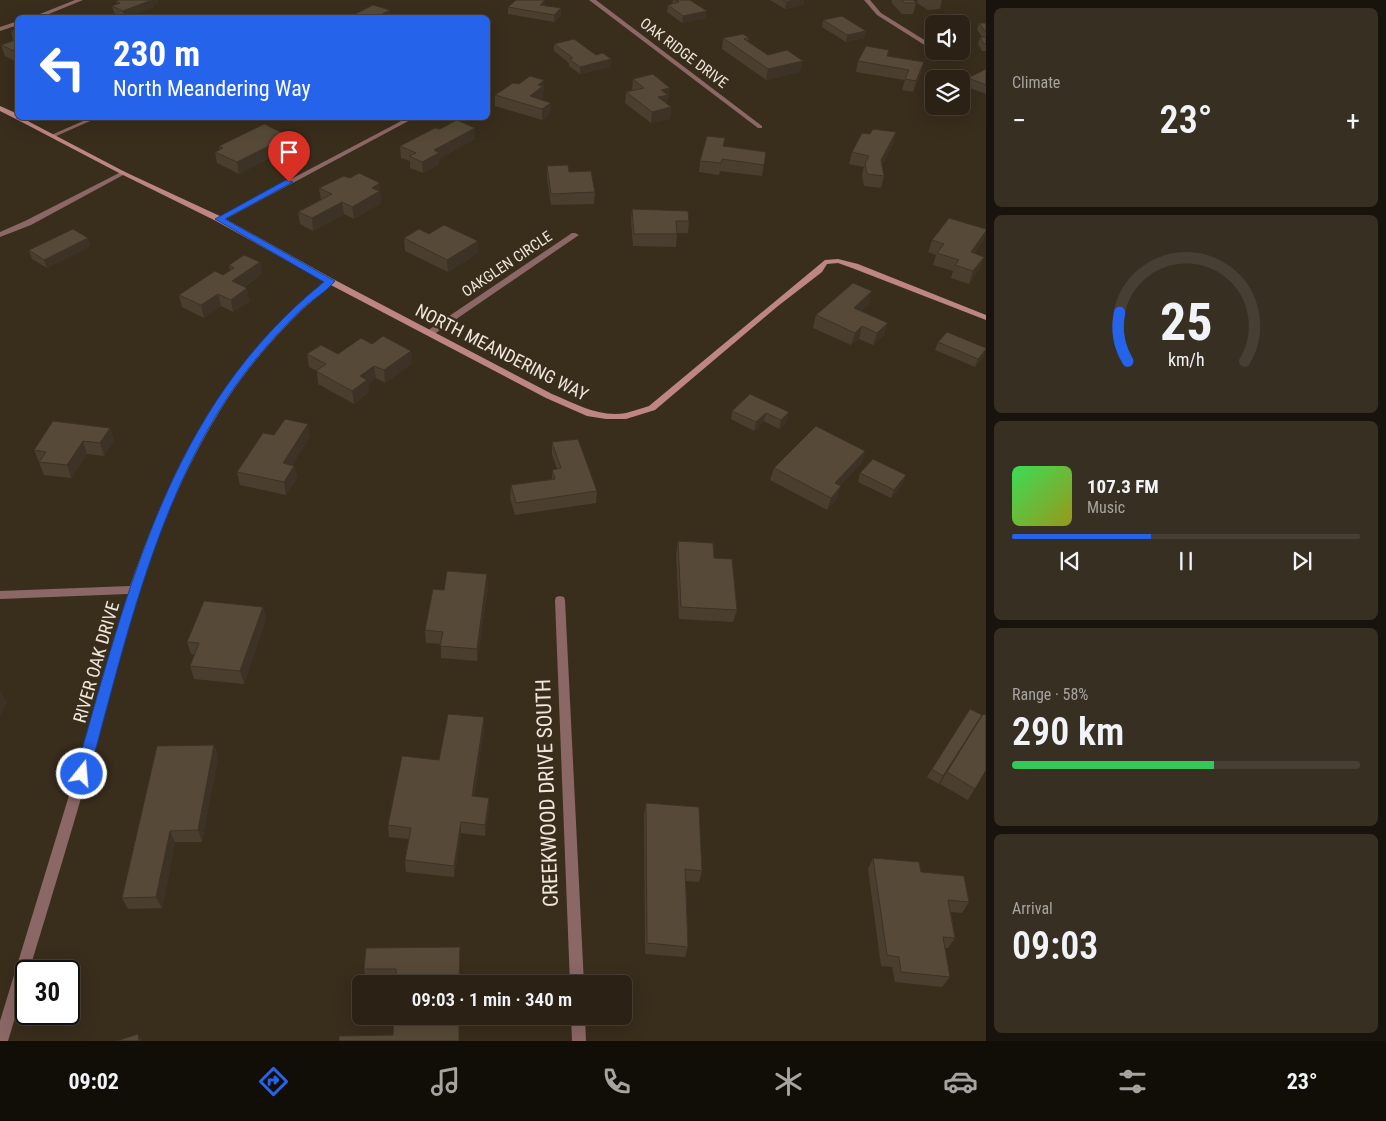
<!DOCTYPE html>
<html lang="en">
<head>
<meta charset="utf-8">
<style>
  body { margin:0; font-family:"Roboto Condensed",sans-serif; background:#372f22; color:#f1f3f6; height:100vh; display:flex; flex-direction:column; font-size:19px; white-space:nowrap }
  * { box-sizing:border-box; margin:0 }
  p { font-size:16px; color:#a6a4a0 }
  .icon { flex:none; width:28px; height:28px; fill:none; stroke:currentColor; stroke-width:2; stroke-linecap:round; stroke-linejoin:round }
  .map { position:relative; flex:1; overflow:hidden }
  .drawer { display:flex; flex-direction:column; gap:8px; padding:8px; background:#18130c; width:400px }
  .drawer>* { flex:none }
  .top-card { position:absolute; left:15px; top:15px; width:475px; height:105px; border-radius:8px; box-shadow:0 5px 20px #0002,0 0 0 1px #473f34; background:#2563eb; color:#fff; overflow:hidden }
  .buttons { position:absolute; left:925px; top:15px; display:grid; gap:10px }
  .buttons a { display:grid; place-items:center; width:45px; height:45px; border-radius:8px; background:#2b2215; box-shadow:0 5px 20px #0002,0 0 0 1px #473f34; font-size:25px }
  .speed { position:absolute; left:15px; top:960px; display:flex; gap:10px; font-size:25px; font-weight:700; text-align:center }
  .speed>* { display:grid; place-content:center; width:65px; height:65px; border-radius:50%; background:#2b2215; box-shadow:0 5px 20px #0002,0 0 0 1px #473f34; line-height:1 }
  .speed .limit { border:2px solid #111; border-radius:8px; background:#fff; color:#111 }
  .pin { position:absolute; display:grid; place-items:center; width:42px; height:42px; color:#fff; margin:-51px -21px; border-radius:50% 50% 50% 0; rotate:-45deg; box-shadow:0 0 5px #0007 }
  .pin .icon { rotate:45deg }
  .me { position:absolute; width:55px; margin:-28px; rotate:17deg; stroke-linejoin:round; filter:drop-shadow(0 0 4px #0008) }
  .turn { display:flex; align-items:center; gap:18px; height:105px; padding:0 15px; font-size:22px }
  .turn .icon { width:65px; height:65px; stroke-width:2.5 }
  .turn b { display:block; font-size:35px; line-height:42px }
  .big { font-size:38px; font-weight:600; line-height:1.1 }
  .drawer .tile { flex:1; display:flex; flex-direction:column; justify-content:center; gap:8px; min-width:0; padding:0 18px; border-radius:8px; background:#372f22 }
  .drawer .dial { align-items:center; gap:0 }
  .dial svg { height:130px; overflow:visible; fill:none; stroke:#473f34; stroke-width:7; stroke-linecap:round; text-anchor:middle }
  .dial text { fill:#f1f3f6; stroke:none }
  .song { display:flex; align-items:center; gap:15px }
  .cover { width:60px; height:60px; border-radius:8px; background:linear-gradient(135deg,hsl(130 70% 55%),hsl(60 70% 35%)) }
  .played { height:5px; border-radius:2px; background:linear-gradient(90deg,#2563eb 40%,#473f34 40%) }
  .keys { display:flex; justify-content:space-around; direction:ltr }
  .heat { display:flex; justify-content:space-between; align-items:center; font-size:28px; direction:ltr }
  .charge { height:8px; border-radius:4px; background:linear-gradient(90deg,#34c759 58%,#473f34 0) }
  .trip { position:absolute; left:352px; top:975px; width:280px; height:50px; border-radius:8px; background:#2b2215; box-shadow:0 5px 20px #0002,0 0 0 1px #473f34; font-weight:600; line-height:50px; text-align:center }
  .tabs { display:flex; height:80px; justify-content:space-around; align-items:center; background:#110e08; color:#a6a4a0 }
  .tabs .icon { width:35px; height:35px }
  .tabs .current { color:#2563eb }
  .tabs b { font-size:22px; color:#f1f3f6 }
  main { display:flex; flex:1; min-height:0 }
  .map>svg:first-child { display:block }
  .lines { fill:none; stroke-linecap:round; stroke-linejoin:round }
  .street { fill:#8b6765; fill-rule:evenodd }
  .secondary { fill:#be8683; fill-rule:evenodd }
  .wall { fill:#4a3f2f }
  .shaded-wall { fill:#3c3326 }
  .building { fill:#564937; stroke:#3c3326 }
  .route { fill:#2563eb; stroke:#184099 }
  .labels { text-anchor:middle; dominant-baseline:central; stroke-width:5; stroke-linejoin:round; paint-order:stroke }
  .far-street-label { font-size:15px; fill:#efe7dc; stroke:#392d1c }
  .street-label { font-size:18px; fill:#efe7dc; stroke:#392d1c }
  .near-street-label { font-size:21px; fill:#efe7dc; stroke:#392d1c }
</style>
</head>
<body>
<main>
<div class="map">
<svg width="986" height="1041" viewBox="0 0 986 1041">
  <rect width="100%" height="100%" fill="#392d1c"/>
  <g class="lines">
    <path class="street" d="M75,0H83L39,18H30Z
      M589,0H596L762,126V128H758Z
      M864,0H870L881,13L934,46V51L877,15Z
      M18,21V25L0,31V27Z
      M90,118H97L54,137L49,136Z
      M407,118H414L222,221H219L215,219Z
      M123,171L127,173L125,174L31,225L0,237V232L25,221Z
      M572,233H575L579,235L433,335H427V331Z
      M327,279H333L334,281C325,292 313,300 303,309C275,336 249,366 228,398C186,463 155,538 133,612C120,652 111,694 99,735C77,814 53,893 29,971H26V981L8,1041H0V1021L71,789L128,594L0,599V591L130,586C157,508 192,428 244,363C269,332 297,305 327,279Z
      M560,596L564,597L565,600L584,984H570L555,600L556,597Z
      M571,1016H585L586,1041H572Z"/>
    <path class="secondary" d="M0,106L18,114V118H22L125,172L222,217L333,279L552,394C576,404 600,418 626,413C634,411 642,408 649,406L825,260L838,259L858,264L986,315V320L852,268L838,263L827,264L822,272L778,306L655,410L626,419H606L587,416L546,398L327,283L216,221L121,174L16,119L0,111Z"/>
  </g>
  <path class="wall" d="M119,0H158V3L153,5L154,7L124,18L114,13L112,6L117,4L116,1Z
    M545,0V6L561,15L554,22L508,14V7Z
    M673,0H690L706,18L682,23L667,12L668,5L672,4Z
    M770,0H804L803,5L785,9Z
    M892,0H942L940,9L928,10L917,3H916L913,14H902L891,2Z
    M823,20L866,31L864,38L846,42L822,27Z
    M979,23H986V51H982L978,44L980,37H982L977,30Z
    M18,28V61L17,62L5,56L1,45L13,40L11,31Z
    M723,38H749L748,42L768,55L800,72L766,80L722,49Z
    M554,44L611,59L610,67L580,74L569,66V63L554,51Z
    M888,56L921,73L913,92L902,90L905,80L856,72L858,61Z
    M986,69V94L965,86L968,78Z
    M633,79L669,99H667V104L671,107L670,119L651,123L625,103L626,92L632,90Z
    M544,80L543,98L540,100L550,114L542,120L495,106V95L519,84Z
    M475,128V139L439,159V164L423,173L410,168V161L401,158L400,146L440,129Z
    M896,132L893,144L882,165L884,176L881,188L864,186L862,175L864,167L849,164L852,152L870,134Z
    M219,146L291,147L239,174L217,163L215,152L220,149Z
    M724,147L766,152L762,176L720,171L719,175L699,172L700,161Z
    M547,166L569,172L595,192L594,204L551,205L547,178Z
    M319,188L381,195H380L381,203L354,219L344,214L313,231L300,224L298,212L321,200Z
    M632,209L689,221L688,233H677L676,247L633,246L631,221Z
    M986,231L983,241L974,254L984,257L979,269L969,284L951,278L953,271L933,265L936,255L928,252L932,240Z
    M429,234L478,253L448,272L405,251L404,238Z
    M91,246L47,268L32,259L29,250Z
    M260,262L262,274L244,287L250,301L233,312L221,306L204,318L182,307L179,295L223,275L230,270L229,265Z
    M869,304L861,311L884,335L873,345L859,339L851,345L813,328L816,315Z
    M938,342L983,357L975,367L935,350Z
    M372,344L412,363L385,383L376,378L368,384L369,392L354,404L318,384L317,371L309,367L307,354H338Z
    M750,394L787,421L779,429L764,421L754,431L731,419L732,411Z
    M110,428L114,441L104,456L87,454L71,478L44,475L34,450Z
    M274,435L310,436L292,465L294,466L297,478L286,495L240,485L237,472Z
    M552,442L597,491L596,503L515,515L510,498L511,485L552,479V470L557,469L552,455Z
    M865,451L861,463L840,486L837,499L827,510L770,480L774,468Z
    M860,473L903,484L891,498L858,482Z
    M678,541L714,558L737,610L733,622L679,619L676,554Z
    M488,587L477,661L441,658V644L426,643L425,630L444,590Z
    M263,607L266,619L244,684L194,679L190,666L195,655L191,654L187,642Z
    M484,717V729L474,796L489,809L485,836L461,833L454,877L406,872L405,860L409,839L389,837L388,825L439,760Z
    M977,724L939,784L927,777L932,769Z
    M214,745L218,757L202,842H175L162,908L128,909L122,898Z
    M986,770L968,800L940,784L947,772Z
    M646,803L702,871L699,882L686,881L688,947L685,957L645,954L644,815Z
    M873,858L921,872L969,902L962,913L951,912L955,938L948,948H945L950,977L942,987L895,982L892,967L881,966L868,869Z
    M460,958V984H396V979L366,980L364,969Z"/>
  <path class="shaded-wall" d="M150,0H158V3L153,5L154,7L124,18L123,11Z
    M545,0V7L540,5Z
    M795,0H804L803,5L785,9L786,2Z
    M908,0H918L917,3H907Z
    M561,8V15L554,22V15Z
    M390,10V17L389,18H375Z
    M707,11L706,18L682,23L683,16Z
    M866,31L864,38L846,42L847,35Z
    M18,49V61L17,62L14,51Z
    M611,59L610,67L580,74V67Z
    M803,61L800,72L766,80L768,69Z
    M924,62L921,73L913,92L916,81Z
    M544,80L543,98L532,106L530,96L538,85Z
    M670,88L669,99H667L666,106L658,97L661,90Z
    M551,103L550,114L542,120V109Z
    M671,107L670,119L651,123L652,112Z
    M475,128V139L439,159V164L423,173L422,162L434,150Z
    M896,132L893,144L878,172L881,160Z
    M289,136L291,147L239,174L237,162Z
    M380,183L381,203L354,219L352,207L372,188Z
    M342,202L344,214L313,231L312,218Z
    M986,231L983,241L966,265L971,252Z
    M88,238L91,246L47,268L44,260Z
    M478,241V253L448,272L447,260Z
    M984,257L979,269L969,284L973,271Z
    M260,262L262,274L234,293L232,281Z
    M247,288L250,301L233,312L231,300Z
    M872,291L869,304L850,320L854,308Z
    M218,294L221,306L204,318L201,305Z
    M888,323L884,335L873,345L877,333Z
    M862,326L859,339L851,345L855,333Z
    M986,349L983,357L975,367L978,359Z
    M411,351L412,363L385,383L384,370Z
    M374,366L376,378L368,384L369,392L354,404L352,391L360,376Z
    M789,412L787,421L779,429L781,420Z
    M766,413L764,421L754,431L756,422Z
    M308,424L310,436L285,476L283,463Z
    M110,428L114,441L104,456L100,443Z
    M83,441L87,454L71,478L67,465Z
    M865,451L861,463L831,496L835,483Z
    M294,466L297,478L286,495L284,482Z
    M906,475L903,484L891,498L894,490Z
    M841,486L837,499L827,510L831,498Z
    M487,574L488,587L477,661V649Z
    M263,607L266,619L244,684L240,671Z
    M0,690L7,702L0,717Z
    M982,715L977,724L939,784L943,776Z
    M484,717V729L472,807V796Z
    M214,745L218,757L202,842L198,830Z
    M489,798V809L485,836V825Z
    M461,822V833L454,877V866Z
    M170,831L175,842L162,908L156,897Z
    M460,947V984H459Z
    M138,1034L143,1041H139Z"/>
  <path class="building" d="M119,0H152L123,11L112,6L120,3L116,1Z
    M516,0H545L540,5L561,8L554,15L508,7Z
    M675,0H690L707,11L683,16L668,5L679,2Z
    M783,0H795L786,2Z
    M901,0H913L916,3H905Z
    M373,5L390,10L375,18H358L361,16L355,14Z
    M842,16L866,31L847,35L823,20Z
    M979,23H986V32Z
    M18,28V34L11,31Z
    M743,34L749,38L744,39L768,55L787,50L803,61L768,69L723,38Z
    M980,37H986V44H984Z
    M18,39V49L14,51L1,45Z
    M574,39L596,55L603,53L611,59L580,67L569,59L573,58L554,44Z
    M866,46L889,50L887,56L924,62L916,81L905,79L909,70L858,61Z
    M986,69V85L968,78Z
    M653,74L670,88L661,90L668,95L658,97L671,107L652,112L626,92L644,88L633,79Z
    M530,76L544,80L538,85L543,86L530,96L551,103L542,109L495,95L513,83L519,84Z
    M457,120L475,128L434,150L439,153L422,162L409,156L416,153L400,146L435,128L440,129Z
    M264,124L289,136L237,162L215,152L223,148L219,146Z
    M873,129L896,132L881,160L884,176L867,174L865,163L869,156L852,152L862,133L870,134Z
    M707,136L725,138L723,146L766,152L764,165L722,159L721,163L700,161Z
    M568,165L569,172L591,171L595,192L551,194L547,166Z
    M359,173L380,183L372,188L380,191L352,207L342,202L312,218L298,212L332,194L319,188L344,176L350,178Z
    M632,209L688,211L689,221H676L677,234H634Z
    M949,218L986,229V231L971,252L984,257L973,271L955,265L959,260L937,253L944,244L932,240Z
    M444,225L478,241L447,260L404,238L419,229L429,234Z
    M73,229L88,238L44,260L29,250Z
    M244,255L260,262L232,281L247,288L231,300L218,294L201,305L179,295L215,271L223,275L234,268L229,265Z
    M853,283L872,291L854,308L888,323L877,333L862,326L855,333L816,315Z
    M947,332L986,348V349L978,359L938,342Z
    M383,336L411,351L384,370L374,366L360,376L367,380L352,391L316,371L326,364L307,354L321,345L338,354L361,338L372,344Z
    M750,394L789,412L781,420L766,413L756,422L732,411Z
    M285,419L308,424L283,463L294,466L284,482L237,472L263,433L274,435Z
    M53,421L110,428L100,443L83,441L67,465L39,462L46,452L34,450Z
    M816,426L865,451L835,483L841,486L831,498L774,468Z
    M578,439L597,491L516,503L511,485L555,479L552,470L561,468L552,442Z
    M873,459L906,475L894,490L860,473Z
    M678,541L713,543L714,558L732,559L737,610L681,607Z
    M447,571L487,574L477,649L440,646L443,632L425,630L433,589L444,590Z
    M204,601L263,607L240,671L190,666L199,643L187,642Z
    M970,709L982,715L943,776L932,769Z
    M448,714L484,717L472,796L489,798L485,825L461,822L454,866L405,860L411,828L388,825L402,756L439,760Z
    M983,714L986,715V770L975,789L947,772Z
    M214,745L198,830L170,831L156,897L122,898L157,746Z
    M646,803L699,807L702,871L685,869L688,947L647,943Z
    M873,858L919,862L921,872L964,876L969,902L948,900L955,938L943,937L950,977L901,972L899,957L887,955Z
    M460,947L459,984H396V969H364L366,948Z
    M394,1016H459V1041H339V1036L393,1035Z
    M138,1034L139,1041H116Z"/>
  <path class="route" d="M286,180L293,182L225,219L335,281C326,292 313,299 303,308C276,334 250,364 229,395C155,506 124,646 89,774L87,778L82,780L77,778L75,774C128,591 168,407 324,282L215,219Z"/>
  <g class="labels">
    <g class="far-street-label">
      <text transform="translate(684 53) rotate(37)">OAK RIDGE DRIVE</text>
      <text transform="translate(507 264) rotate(-34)">OAKGLEN CIRCLE</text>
    </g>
    <g class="street-label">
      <text transform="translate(502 352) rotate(27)">NORTH MEANDERING WAY</text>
      <text transform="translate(96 662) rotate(-74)">RIVER OAK DRIVE</text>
    </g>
    <g class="near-street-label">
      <text transform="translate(547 793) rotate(-92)">CREEKWOOD DRIVE SOUTH</text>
    </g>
  </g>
</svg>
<div class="buttons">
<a><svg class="icon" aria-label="sound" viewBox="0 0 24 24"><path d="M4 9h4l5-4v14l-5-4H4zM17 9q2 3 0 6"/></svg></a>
<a><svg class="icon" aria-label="layers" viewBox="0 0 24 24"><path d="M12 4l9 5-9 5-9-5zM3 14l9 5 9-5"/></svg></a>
</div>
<div class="speed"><div class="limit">30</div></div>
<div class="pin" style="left:289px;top:182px;background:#d93025"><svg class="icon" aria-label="arrive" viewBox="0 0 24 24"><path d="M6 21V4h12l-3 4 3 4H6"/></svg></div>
<svg class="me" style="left:82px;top:774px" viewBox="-20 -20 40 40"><circle r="17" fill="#2563eb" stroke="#fff" stroke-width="3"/><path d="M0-11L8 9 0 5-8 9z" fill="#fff"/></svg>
<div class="trip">09:03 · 1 min · 340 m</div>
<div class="top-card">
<div class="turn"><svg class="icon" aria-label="left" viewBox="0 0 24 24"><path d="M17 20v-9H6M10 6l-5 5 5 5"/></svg><div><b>230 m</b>North Meandering Way</div></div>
</div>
</div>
<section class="drawer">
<div class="tile"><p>Climate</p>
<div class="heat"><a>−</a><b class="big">23°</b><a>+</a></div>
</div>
<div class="tile dial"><svg viewBox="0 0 100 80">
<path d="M14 69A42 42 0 1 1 86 69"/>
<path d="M14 69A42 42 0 0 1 9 39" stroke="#2563eb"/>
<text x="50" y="56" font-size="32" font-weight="700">25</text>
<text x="50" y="72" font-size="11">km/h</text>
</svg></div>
<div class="tile">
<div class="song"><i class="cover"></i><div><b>107.3 FM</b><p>Music</p></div></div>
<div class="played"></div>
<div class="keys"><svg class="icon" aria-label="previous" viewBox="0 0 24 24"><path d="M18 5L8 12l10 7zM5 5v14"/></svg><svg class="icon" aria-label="pause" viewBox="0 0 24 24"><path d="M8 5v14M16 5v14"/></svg><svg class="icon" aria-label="next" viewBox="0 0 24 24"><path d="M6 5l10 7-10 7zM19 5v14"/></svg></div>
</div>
<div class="tile"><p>Range · 58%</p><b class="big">290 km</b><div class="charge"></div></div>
<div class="tile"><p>Arrival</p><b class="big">09:03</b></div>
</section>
</main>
<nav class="tabs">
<b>09:02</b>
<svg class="icon current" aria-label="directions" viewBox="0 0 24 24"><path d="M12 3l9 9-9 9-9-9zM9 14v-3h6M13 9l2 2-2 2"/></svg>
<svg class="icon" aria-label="music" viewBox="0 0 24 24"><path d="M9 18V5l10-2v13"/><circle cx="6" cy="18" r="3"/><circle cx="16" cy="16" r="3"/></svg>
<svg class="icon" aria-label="phone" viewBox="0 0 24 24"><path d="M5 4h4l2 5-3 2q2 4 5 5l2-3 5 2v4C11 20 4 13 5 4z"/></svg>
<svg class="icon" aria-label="climate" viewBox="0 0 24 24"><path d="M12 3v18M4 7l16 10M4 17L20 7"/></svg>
<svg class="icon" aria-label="car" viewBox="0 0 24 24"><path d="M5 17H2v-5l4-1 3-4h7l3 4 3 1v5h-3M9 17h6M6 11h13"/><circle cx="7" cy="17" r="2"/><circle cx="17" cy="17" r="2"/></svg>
<svg class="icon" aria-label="filters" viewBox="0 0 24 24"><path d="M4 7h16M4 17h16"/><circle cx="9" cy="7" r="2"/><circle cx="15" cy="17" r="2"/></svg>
<b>23°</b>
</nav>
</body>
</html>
